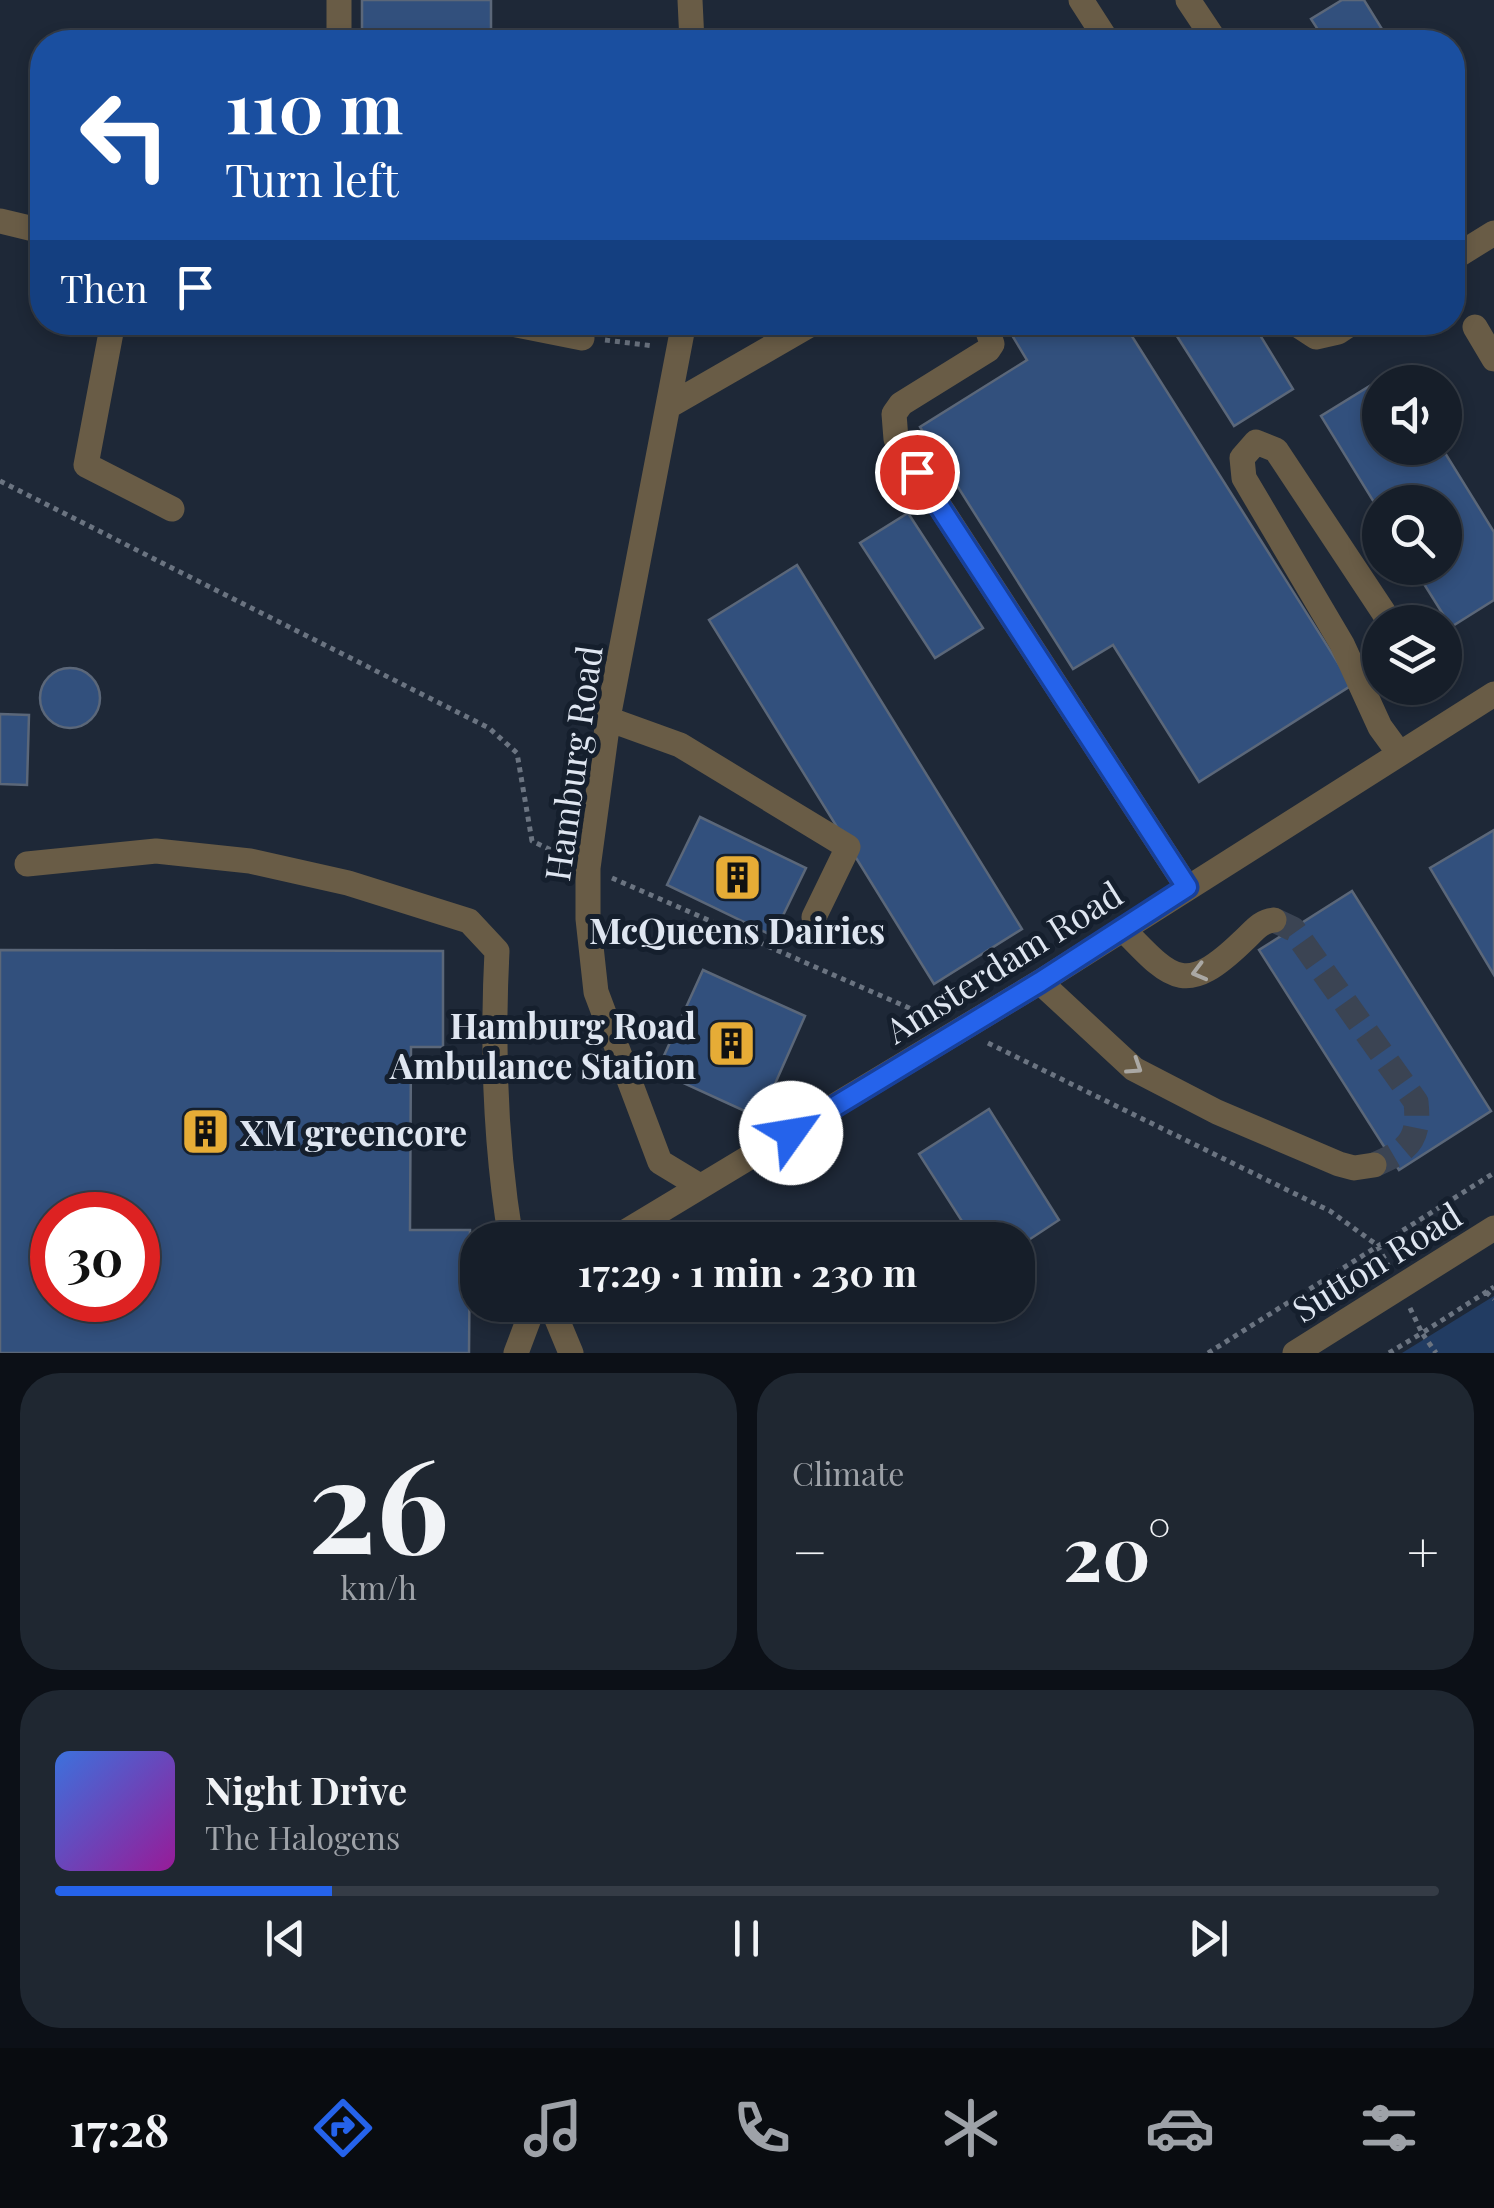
<!DOCTYPE html>
<html lang="en">
<head>
<meta charset="utf-8">
<style>
  body { margin:0; font-family:"Playfair Display",serif; background:#1f2731; color:#f1f3f6; height:100vh; display:flex; flex-direction:column; font-size:38px; white-space:nowrap }
  * { box-sizing:border-box; margin:0 }
  p { font-size:32px; color:#9ea2a8 }
  .icon { flex:none; width:55px; height:55px; fill:none; stroke:currentColor; stroke-width:2; stroke-linecap:round; stroke-linejoin:round }
  .map { position:relative; height:1353px; overflow:hidden }
  .panel { display:flex; flex-direction:column; gap:20px; padding:20px; background:#0c1017; flex:1 }
  .panel>* { flex:none }
  .top-card { position:absolute; left:30px; top:30px; width:1435px; height:305px; border-radius:40px; box-shadow:0 5px 15px #0003,0 0 0 2px #353c46; background:#1a4fa0; color:#fff; overflow:hidden }
  .tools { position:absolute; left:1362px; top:365px; display:grid; gap:20px }
  .tools a { display:grid; place-items:center; width:100px; height:100px; border-radius:50%; background:#161e29; box-shadow:0 5px 15px #0003,0 0 0 2px #353c46; font-size:50px }
  .speed { position:absolute; left:30px; top:1192px; display:flex; gap:20px; font-size:50px; font-weight:700; text-align:center }
  .speed>* { display:grid; place-content:center; width:130px; height:130px; border-radius:50%; background:#161e29; box-shadow:0 5px 15px #0003,0 0 0 2px #353c46; line-height:1 }
  .speed .limit { border:15px solid #d22; background:#fff; color:#111 }
  .pin { position:absolute; display:grid; place-items:center; width:85px; height:85px; color:#fff; margin:-42px; border:5px solid #fff; border-radius:50%; box-shadow:0 2px 10px #0007 }
  .me { position:absolute; width:110px; margin:-55px; rotate:58deg; stroke-linejoin:round; filter:drop-shadow(0 0 8px #0008) }
  .turn { display:flex; align-items:center; gap:35px; height:210px; padding:0 30px; font-size:45px }
  .turn .icon { width:130px; height:130px; stroke-width:2.5 }
  .turn b { display:block; font-size:70px; line-height:85px }
  .then { display:flex; align-items:center; height:95px; padding:0 30px; background:#0003; gap:20px; font-size:38px }
  .big { font-size:75px; font-weight:700; line-height:1.1 }
  .panel .widget { flex:1; display:flex; flex-direction:column; justify-content:center; gap:15px; min-width:0; padding:0 35px; border-radius:40px; background:#1f2731 }
  .panel .dial { align-items:center; gap:0 }
  .dial b { font-size:130px; line-height:1 }
  .song { display:flex; align-items:center; gap:30px }
  .cover { width:120px; height:120px; border-radius:15px; background:linear-gradient(135deg,hsl(220 70% 55%),hsl(300 70% 35%)) }
  .played { height:10px; border-radius:5px; background:linear-gradient(90deg,#2563eb 20%,#353c46 20%) }
  .keys { display:flex; justify-content:space-around; direction:ltr }
  .heat { display:flex; justify-content:space-between; align-items:center; font-size:55px; direction:ltr }
  .panel .tiles { flex:1; display:grid; gap:20px; grid-template-columns:1fr 1fr }
  .widget:last-child { grid-column:span 2 }
  .trip { position:absolute; left:460px; top:1222px; width:575px; height:100px; border-radius:40px; background:#161e29; box-shadow:0 5px 15px #0003,0 0 0 2px #353c46; font-weight:700; line-height:100px; text-align:center }
  .dock { display:flex; height:160px; justify-content:space-around; align-items:center; background:#090c10; color:#9ea2a8 }
  .dock .icon { width:70px; height:70px }
  .dock .selected { color:#2563eb }
  .dock b { font-size:45px; color:#f1f3f6 }
  .map>svg:first-child { display:block }
  .green { fill:#223c62 }
  .building { fill:#32507d; stroke:#5b6779; stroke-width:2.5; fill-rule:evenodd }
  .lines { fill:none; stroke-linecap:round; stroke-linejoin:round }
  .minor-tunnel { stroke:#3b4453; stroke-width:25; stroke-dasharray:25 12; stroke-linecap:butt }
  .path { stroke:#6b7481; stroke-width:5; stroke-dasharray:5 5; stroke-linecap:butt }
  .minor { stroke:#695c46; stroke-width:25 }
  .oneway { stroke:#aaa8a4 }
  .route-casing { stroke:#184099; stroke-width:25 }
  .route { stroke:#2563eb; stroke-width:18 }
  .labels { text-anchor:middle; dominant-baseline:central; stroke-width:10; stroke-linejoin:round; paint-order:stroke }
  .street-label { font-size:35px; fill:#dfe6f1; stroke:#151f2d }
  .poi-label { font-size:35px; font-weight:bold; fill:#dfe6f1; stroke:#151f2d }
</style>
</head>
<body>
<div class="map">
<svg width="1494" height="1353" viewBox="0 0 1494 1353">
  <rect width="100%" height="100%" fill="#1e2837"/>
  <path class="green" d="M1494,1296V1353H1402Z"/>
  <path class="building" d="M362,0H491V42H362Z
    M1342,0H1364L1390,42H1326L1311,19Z
    M1004,322H1065L1072,332L1087,322H1123L1352,685L1199,782L1113,645L1073,669L920,427L1027,360Z
    M1191,322H1252L1293,389L1234,426L1175,333Z
    M1394,371L1401,382H1380V448H1442L1494,532V600L1451,627L1414,568H1445V502H1380V512L1321,416Z
    M908,513L983,628L935,658L860,543Z
    M797,565L1022,929L934,984L709,620Z
    M40 698a30 30 0 1 1 60 0a30 30 0 1 1-60 0Z
    M0,714L29,715L27,785L0,784Z
    M700,817L806,868L773,936L667,885Z
    M1494,830V975L1430,868Z
    M1352,891L1491,1111L1399,1170L1259,950Z
    M0,950L443,951V1047H411L410,1230H470L469,1353H0ZM52,1215H138V1300H52Z
    M703,970L805,1016L760,1118L657,1071Z
    M989,1109L1059,1220L1018,1247V1240H974L919,1154Z"/>
  <g class="lines">
    <path class="minor-tunnel" d="M1274,920L1293,929L1416,1102C1420,1140 1409,1150 1374,1165"/>
    <path class="path" d="M605,340L654,346
      M0,481L489,728L517,753L532,841L566,857
      M612,878L932,1018
      M988,1043L1330,1211L1377,1245L1389,1267
      M1486,1292L1494,1299
      M1410,1308L1422,1333L1494,1287
      M1208,1353L1494,1173
      M1389,1353L1422,1333L1436,1353"/>
    <path class="minor" d="M690,0L692,42
      M1081,0L1108,42
      M1188,0L1216,42
      M339,30V0
      M0,221L42,231
      M1452,259L1494,233
      M113,322L86,465L172,509
      M501,322L582,338
      M684,322L609,713L588,868V919L596,992L660,1162L698,1185
      M985,322L992,344L988,350L901,404L894,414L896,439L1187,887
      M1293,322L1316,337L1338,332L1353,322
      M1475,327L1494,359
      M669,406L815,322
      M1390,622L1276,450L1256,442L1242,458L1244,478L1342,644L1380,727L1399,753
      M608,719L680,745L848,847L814,917
      M27,864L156,851L250,861L348,883L469,921L497,951C492,1048 495,1144 511,1240
      M1123,929C1172,980 1185,997 1243,941C1253,932 1260,921 1274,920
      M1040,982L1134,1069L1217,1112L1339,1164L1354,1168L1374,1165
      M612,1240L1040,982L1494,694
      M551,1305L571,1353
      M516,1353L534,1305
      M1295,1353L1494,1228"/>
  </g>
  <defs><path id="oneway-chevron" d="M-2-3.5L2.5 0L-2 3.5" fill="none" stroke-width="1.6" stroke-linecap="round" stroke-linejoin="round" transform="scale(2.5)"/></defs>
  <g class="oneway">
    <use href="#oneway-chevron" transform="translate(1199 972) rotate(165)"/>
    <use href="#oneway-chevron" transform="translate(1135 1067) rotate(33)"/>
  </g>
  <g class="lines">
    <defs>
      <path id="route" d="M791,1133L1040,982L1187,887L917,472"/>
    </defs>
    <use href="#route" class="route-casing"/>
    <use href="#route" class="route"/>
  </g>
  <defs>
    <symbol id="building-square" viewBox="-11 -11 22 22"><rect x="-9" y="-9" width="18" height="18" rx="4" fill="#e6ac36" stroke="#151f2d"/><path d="M-4-6H4V6H1V3H-1V6H-4ZM-2.5-4.3h1.7v1.8h-1.7ZM.8-4.3h1.7v1.8H.8ZM-2.5-1h1.7V.8h-1.7ZM.8-1h1.7V.8H.8Z" fill="#111"/></symbol>
  </defs>
  <g fill-rule="evenodd">
    <use href="#building-square" x="710" y="850" width="55" height="55"/>
    <use href="#building-square" x="704" y="1016" width="55" height="55"/>
    <use href="#building-square" x="178" y="1104" width="55" height="55"/>
  </g>
  <g class="labels">
    <g class="street-label">
      <text transform="translate(572 763) rotate(-82)">Hamburg Road</text>
      <text transform="translate(1003 961) rotate(-32)">Amsterdam Road</text>
      <text transform="translate(1376 1261) rotate(-32)">Sutton Road</text>
    </g>
    <g class="poi-label">
      <text x="737" y="929">McQueens Dairies</text>
      <text x="696" y="1024" text-anchor="end">Hamburg Road<tspan x="696" dy="40">Ambulance Station</tspan></text>
      <text x="240" y="1131" text-anchor="start">XM greencore</text>
    </g>
  </g>
</svg>
<div class="tools">
<a><svg class="icon" aria-label="sound" viewBox="0 0 24 24"><path d="M4 9h4l5-4v14l-5-4H4zM17 9q2 3 0 6"/></svg></a>
<a><svg class="icon" aria-label="search" viewBox="0 0 24 24"><circle cx="10" cy="10" r="6"/><path d="M15 15l6 6"/></svg></a>
<a><svg class="icon" aria-label="layers" viewBox="0 0 24 24"><path d="M12 4l9 5-9 5-9-5zM3 14l9 5 9-5"/></svg></a>
</div>
<div class="speed"><div class="limit">30</div></div>
<div class="pin" style="left:917px;top:472px;background:#d93025"><svg class="icon" aria-label="arrive" viewBox="0 0 24 24"><path d="M6 21V4h12l-3 4 3 4H6"/></svg></div>
<svg class="me" style="left:791px;top:1133px" viewBox="-20 -20 40 40"><circle r="19" fill="#fff"/><path d="M0-13L10 11 0 6-10 11z" fill="#2563eb"/></svg>
<div class="trip">17:29 · 1 min · 230 m</div>
<div class="top-card">
<div class="turn"><svg class="icon" aria-label="left" viewBox="0 0 24 24"><path d="M17 20v-9H6M10 6l-5 5 5 5"/></svg><div><b>110 m</b>Turn left</div></div>
<div class="then">Then<svg class="icon" aria-label="arrive" viewBox="0 0 24 24"><path d="M6 21V4h12l-3 4 3 4H6"/></svg></div>
</div>
</div>
<section class="panel">
<div class="tiles">
<div class="widget dial"><b>26</b><p>km/h</p></div>
<div class="widget"><p>Climate</p>
<div class="heat"><a>−</a><b class="big">20°</b><a>+</a></div>
</div>
<div class="widget">
<div class="song"><i class="cover"></i><div><b>Night Drive</b><p>The Halogens</p></div></div>
<div class="played"></div>
<div class="keys"><svg class="icon" aria-label="previous" viewBox="0 0 24 24"><path d="M18 5L8 12l10 7zM5 5v14"/></svg><svg class="icon" aria-label="pause" viewBox="0 0 24 24"><path d="M8 5v14M16 5v14"/></svg><svg class="icon" aria-label="next" viewBox="0 0 24 24"><path d="M6 5l10 7-10 7zM19 5v14"/></svg></div>
</div>
</div>
</section>
<nav class="dock">
<b>17:28</b>
<svg class="icon selected" aria-label="directions" viewBox="0 0 24 24"><path d="M12 3l9 9-9 9-9-9zM9 14v-3h6M13 9l2 2-2 2"/></svg>
<svg class="icon" aria-label="music" viewBox="0 0 24 24"><path d="M9 18V5l10-2v13"/><circle cx="6" cy="18" r="3"/><circle cx="16" cy="16" r="3"/></svg>
<svg class="icon" aria-label="phone" viewBox="0 0 24 24"><path d="M5 4h4l2 5-3 2q2 4 5 5l2-3 5 2v4C11 20 4 13 5 4z"/></svg>
<svg class="icon" aria-label="climate" viewBox="0 0 24 24"><path d="M12 3v18M4 7l16 10M4 17L20 7"/></svg>
<svg class="icon" aria-label="car" viewBox="0 0 24 24"><path d="M5 17H2v-5l4-1 3-4h7l3 4 3 1v5h-3M9 17h6M6 11h13"/><circle cx="7" cy="17" r="2"/><circle cx="17" cy="17" r="2"/></svg>
<svg class="icon" aria-label="filters" viewBox="0 0 24 24"><path d="M4 7h16M4 17h16"/><circle cx="9" cy="7" r="2"/><circle cx="15" cy="17" r="2"/></svg>
</nav>
</body>
</html>
